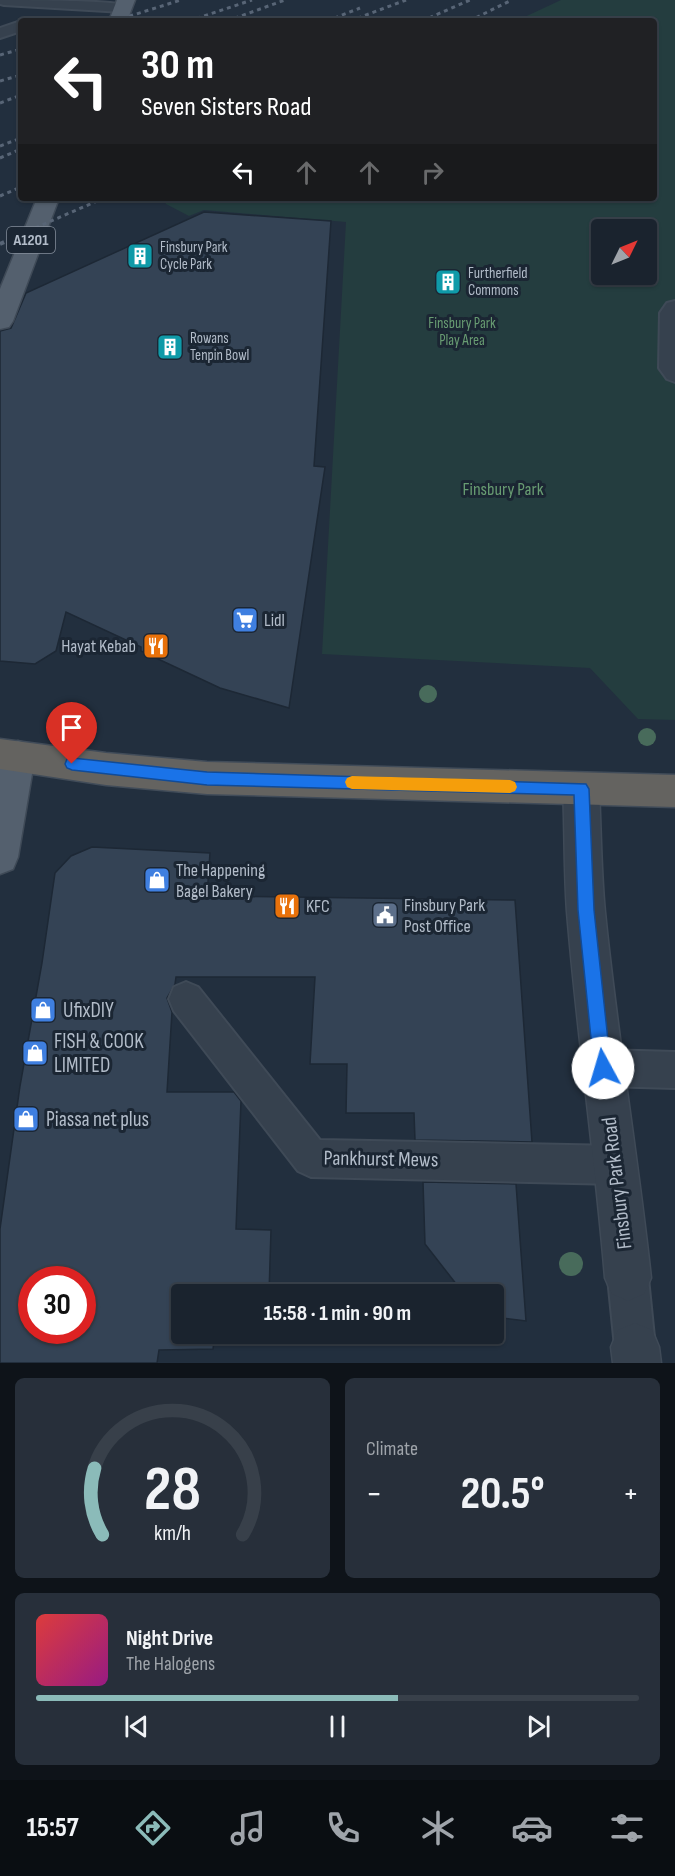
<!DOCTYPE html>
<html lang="en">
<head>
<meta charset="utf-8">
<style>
  body { margin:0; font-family:"Sofia Sans Condensed",sans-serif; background:#272f3a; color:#f1f3f6; height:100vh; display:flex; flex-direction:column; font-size:22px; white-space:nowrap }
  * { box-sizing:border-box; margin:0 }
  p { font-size:20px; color:#9fa4aa }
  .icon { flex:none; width:33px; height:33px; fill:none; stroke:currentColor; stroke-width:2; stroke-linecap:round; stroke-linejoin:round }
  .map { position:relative; height:1363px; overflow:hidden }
  .side { display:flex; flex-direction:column; gap:15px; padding:15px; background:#0e1319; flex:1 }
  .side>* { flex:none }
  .banner { position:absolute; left:18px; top:18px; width:639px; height:183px; border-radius:6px; box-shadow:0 2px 4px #0004,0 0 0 2px #38404a; background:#202124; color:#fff; overflow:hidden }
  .needle { width:39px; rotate:47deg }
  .fabs { position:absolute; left:591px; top:219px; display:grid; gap:12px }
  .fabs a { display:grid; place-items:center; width:66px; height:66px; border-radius:6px; background:#1a232e; box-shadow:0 2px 4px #0004,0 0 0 2px #38404a; font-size:30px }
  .speed { position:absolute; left:18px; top:1266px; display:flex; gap:12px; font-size:30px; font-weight:700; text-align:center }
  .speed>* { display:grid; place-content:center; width:78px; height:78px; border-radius:50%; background:#1a232e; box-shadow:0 2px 4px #0004,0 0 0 2px #38404a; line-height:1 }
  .speed .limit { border:9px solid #d22; background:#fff; color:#111 }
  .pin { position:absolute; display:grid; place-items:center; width:51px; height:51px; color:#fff; margin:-62px -26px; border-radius:50% 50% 50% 0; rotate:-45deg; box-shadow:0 0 6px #0007 }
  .pin .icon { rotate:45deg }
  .me { position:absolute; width:66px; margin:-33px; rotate:354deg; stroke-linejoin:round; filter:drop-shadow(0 0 4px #0008) }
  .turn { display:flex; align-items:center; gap:21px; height:126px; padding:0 24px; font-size:27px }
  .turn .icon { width:78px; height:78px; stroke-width:2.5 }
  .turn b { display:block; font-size:42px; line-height:51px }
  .lanes { display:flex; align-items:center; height:57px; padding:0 24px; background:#0003; justify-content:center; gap:30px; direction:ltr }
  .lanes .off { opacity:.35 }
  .big { font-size:45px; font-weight:700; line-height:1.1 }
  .side .widget { flex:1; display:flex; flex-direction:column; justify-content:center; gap:9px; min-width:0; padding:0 21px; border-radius:9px; background:#272f3a }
  .side .dial { align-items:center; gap:0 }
  .dial svg { height:156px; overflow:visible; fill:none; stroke:#38404a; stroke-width:7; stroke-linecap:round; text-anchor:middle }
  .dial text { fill:#f1f3f6; stroke:none }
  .song { display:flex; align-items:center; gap:18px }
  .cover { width:72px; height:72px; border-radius:9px; background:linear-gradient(135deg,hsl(0 70% 55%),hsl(310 70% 35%)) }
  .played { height:6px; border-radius:3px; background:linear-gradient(90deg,#8bbbb9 60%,#38404a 60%) }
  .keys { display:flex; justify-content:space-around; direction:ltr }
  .heat { display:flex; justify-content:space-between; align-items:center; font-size:33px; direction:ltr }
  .side .tiles { flex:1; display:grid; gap:15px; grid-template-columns:1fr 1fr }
  .widget:last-child { grid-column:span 2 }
  .trip { position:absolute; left:171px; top:1284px; width:333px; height:60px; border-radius:6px; background:#1a232e; box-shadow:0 2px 4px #0004,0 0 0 2px #38404a; font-weight:700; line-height:60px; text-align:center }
  .dock { display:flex; height:96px; justify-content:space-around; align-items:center; background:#0a0e12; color:#9fa4aa }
  .dock .icon { width:42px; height:42px }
  .dock .selected { color:#8bbbb9 }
  .dock b { font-size:27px; color:#f1f3f6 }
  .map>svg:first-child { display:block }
  .green { fill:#243d3f; fill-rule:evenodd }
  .building { fill:#344355; stroke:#1d2835; stroke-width:1.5; fill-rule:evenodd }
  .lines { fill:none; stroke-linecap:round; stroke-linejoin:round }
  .service-casing { stroke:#3f4a57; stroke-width:4 }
  .minor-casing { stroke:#3f4a57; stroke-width:3 }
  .primary-casing { stroke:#3f4a57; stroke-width:3 }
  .trunk-casing { stroke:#414c59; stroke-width:3 }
  .service { fill:#36414e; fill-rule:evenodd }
  .minor { fill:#36414e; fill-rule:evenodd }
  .primary { fill:#54606e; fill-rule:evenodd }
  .trunk { fill:#646360; fill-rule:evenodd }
  .rail-far1 { stroke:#586576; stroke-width:3; stroke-dasharray:4 4; stroke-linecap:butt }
  .rail { stroke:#586576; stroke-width:4; stroke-dasharray:4.5 4.5; stroke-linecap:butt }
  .tree { fill:#486b5b }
  .route { fill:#1a73e8; stroke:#114b97; stroke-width:1.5 }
  .slow { fill:#f59e0b }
  .labels { text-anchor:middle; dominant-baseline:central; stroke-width:6; stroke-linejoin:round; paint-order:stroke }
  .far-poi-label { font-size:15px; fill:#b2bcc9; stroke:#1b2633; text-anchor:start }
  .far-park-label { font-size:15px; fill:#689c72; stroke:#1b2633 }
  .shield { fill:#1b2633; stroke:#858f9c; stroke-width:1.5 }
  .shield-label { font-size:16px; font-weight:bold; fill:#b2bcc9 }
  .park-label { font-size:18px; fill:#689c72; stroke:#1b2633 }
  .poi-label { font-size:18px; fill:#b2bcc9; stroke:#1b2633; text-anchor:start }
  .near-poi-label { font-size:21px; fill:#b2bcc9; stroke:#1b2633; text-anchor:start }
  .near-street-label { font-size:21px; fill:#b2bcc9; stroke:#1b2633 }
</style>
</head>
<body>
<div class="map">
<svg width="675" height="1363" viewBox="0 0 675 1363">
  <rect width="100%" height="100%" fill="#222f3e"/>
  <path class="green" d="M561,0H675V720L638,719L590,668L322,654L346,222L204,210L189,216L166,204L163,198H654V21H516ZM602,230H646V274H602Z"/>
  <path class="building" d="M204,212L331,221L314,466L325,467L289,708L220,688L141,651V647L66,612L56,651L35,664L0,661V331L11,328L26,293Z
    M92,847L210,853L207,896L515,900L532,1142L415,1140L414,1113H346L347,1064H310L315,977H176L175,984L167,998L172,1012L167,1092H234L241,1101L236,1229L271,1230L269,1294H182V1334H215L213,1349L159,1350L157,1363H0V1229L20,1086L42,963L55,873L71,856ZM32,1280H82V1330H32Z
    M423,1182L516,1184L526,1321L494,1317V1294H464L425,1244Z"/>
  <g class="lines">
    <defs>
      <path id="service" d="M0,0C20,0 122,0 131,7L123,12L4,5L0,4Z
        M21,21V31L0,38V28Z
        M675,301V382L667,379L659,368L660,313L667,303Z
        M186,982L198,987L320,1140L617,1146L630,1152L636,1165L630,1178L617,1184L311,1177L298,1171L174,1011L169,999L174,987Z
        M603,1050L675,1052V1088L603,1086L590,1081L585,1068L590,1055Z
        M628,1258L642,1264L648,1278L655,1347L649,1361L646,1363L621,1361L615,1347L608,1278L614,1264Z"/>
      <path id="minor" d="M581,773L593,778L599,789C601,830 601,871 605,912C617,1034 638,1156 651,1278L644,1294L628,1301L612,1294L605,1278C595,1156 577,1034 567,912C564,871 565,830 563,789L569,778Z
        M635,1323L652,1330L659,1347L661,1363H613L611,1347L618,1330Z"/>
      <path id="primary" d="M117,0H135L127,21H109Z
        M37,198H59L13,321L9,327L0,329V289Z
        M18,741L30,745L35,756L18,857L13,869L0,874V760L6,745Z"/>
      <path id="trunk" d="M0,739L106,753L207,762L675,775V807L207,794L106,785L0,769Z"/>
    </defs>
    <use href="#service" class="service-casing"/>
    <use href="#minor" class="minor-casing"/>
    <use href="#primary" class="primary-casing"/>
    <use href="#trunk" class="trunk-casing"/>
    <use href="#service" class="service"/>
    <use href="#minor" class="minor"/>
    <use href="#primary" class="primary"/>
    <use href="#trunk" class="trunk"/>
    <path class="rail-far1" d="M114,21L181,0
      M189,21L252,0
      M227,21L285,0
      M327,21L360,8
      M350,21L406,0
      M422,21L470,0
      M469,21L512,0
      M0,55L21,49
      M0,81L21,75
      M0,103L21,95
      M0,146L21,138
      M0,158L21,149
      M0,196L21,187
      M28,231L104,198"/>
    <path class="rail" d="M0,244L32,230"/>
  </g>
  <g class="tree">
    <circle cx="428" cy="694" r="9"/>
    <circle cx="647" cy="737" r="9"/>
    <circle cx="571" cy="1264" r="12"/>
  </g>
  <path class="route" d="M72,758L207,772L586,784L589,789L594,910L611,1068L609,1074L603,1076L597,1074L594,1068L578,910L574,795L207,785L72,770L67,768L65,764L67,759Z"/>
  <path class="slow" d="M352,776L510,780L515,782L517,787L515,791L510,793L352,789L347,787L345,782L347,778Z"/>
  <defs>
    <symbol id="building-square" viewBox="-11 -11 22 22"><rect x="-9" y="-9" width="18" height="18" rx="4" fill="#0f9aa8" stroke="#1b2633"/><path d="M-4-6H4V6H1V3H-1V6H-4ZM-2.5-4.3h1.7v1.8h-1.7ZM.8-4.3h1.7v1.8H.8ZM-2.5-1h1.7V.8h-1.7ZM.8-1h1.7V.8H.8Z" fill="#fff"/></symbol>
    <symbol id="supermarket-square" viewBox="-11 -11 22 22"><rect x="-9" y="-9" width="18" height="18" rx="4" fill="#3f7fe0" stroke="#1b2633"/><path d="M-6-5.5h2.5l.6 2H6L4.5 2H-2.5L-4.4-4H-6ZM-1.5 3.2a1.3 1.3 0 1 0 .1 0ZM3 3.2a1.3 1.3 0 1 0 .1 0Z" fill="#fff"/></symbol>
    <symbol id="restaurant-square" viewBox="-11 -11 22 22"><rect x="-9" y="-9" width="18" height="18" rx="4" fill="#e8710a" stroke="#1b2633"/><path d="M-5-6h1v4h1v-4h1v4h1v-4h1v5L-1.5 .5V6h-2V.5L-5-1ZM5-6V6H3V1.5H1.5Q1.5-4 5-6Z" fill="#fff"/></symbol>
    <symbol id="shop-square" viewBox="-11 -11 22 22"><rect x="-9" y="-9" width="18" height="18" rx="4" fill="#3f7fe0" stroke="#1b2633"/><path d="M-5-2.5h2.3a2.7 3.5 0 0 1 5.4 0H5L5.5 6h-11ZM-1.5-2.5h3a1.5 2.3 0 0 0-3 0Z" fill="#fff"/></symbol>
    <symbol id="civic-square" viewBox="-11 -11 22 22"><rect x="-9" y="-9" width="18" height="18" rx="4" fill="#5c6f8a" stroke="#1b2633"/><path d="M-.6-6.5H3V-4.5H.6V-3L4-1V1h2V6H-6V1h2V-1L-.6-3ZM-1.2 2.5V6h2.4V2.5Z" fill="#fff"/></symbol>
  </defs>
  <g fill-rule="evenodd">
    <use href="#building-square" x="125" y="241" width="30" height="30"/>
    <use href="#building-square" x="433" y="267" width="30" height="30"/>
    <use href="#building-square" x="155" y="332" width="30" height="30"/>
    <use href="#supermarket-square" x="230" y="605" width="30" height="30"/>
    <use href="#restaurant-square" x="141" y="631" width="30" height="30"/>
    <use href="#shop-square" x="142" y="865" width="30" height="30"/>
    <use href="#restaurant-square" x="272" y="891" width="30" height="30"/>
    <use href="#civic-square" x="370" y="900" width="30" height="30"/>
    <use href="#shop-square" x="28" y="995" width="30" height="30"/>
    <use href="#shop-square" x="20" y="1038" width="30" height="30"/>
    <use href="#shop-square" x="11" y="1104" width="30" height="30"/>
  </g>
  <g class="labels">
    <g class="far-poi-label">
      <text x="160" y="247">Finsbury Park<tspan x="160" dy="17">Cycle Park</tspan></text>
      <text x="468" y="273">Furtherfield<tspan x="468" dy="17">Commons</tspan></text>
      <text x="190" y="338">Rowans<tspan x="190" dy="17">Tenpin Bowl</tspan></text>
    </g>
    <g class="far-park-label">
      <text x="462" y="323">Finsbury Park<tspan x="462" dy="17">Play Area</tspan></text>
    </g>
    <rect class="shield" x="7" y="227" width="48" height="26" rx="4.5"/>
    <g class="shield-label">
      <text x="31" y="240">A1201</text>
    </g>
    <g class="park-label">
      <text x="503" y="489">Finsbury Park</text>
    </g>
    <g class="poi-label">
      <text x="264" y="620">Lidl</text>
      <text x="136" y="646" text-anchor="end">Hayat Kebab</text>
      <text x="176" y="870">The Happening<tspan x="176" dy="21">Bagel Bakery</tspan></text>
      <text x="404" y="905">Finsbury Park<tspan x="404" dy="21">Post Office</tspan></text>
      <text x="306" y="906">KFC</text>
    </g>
    <g class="near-poi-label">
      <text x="63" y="1010">UfixDIY</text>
      <text x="54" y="1041">FISH &amp; COOK<tspan x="54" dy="24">LIMITED</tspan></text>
      <text x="46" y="1119">Piassa net plus</text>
    </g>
    <g class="near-street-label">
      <text transform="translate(381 1159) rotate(1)">Pankhurst Mews</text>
      <text transform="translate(617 1183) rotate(-97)">Finsbury Park Road</text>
    </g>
  </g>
</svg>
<div class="fabs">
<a><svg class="needle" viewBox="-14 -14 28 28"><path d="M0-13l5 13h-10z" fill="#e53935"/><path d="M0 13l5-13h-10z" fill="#9fa4aa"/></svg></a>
</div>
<div class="speed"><div class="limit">30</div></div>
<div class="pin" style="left:72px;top:764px;background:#d93025"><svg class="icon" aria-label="arrive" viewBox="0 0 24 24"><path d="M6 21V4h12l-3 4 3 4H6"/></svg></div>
<svg class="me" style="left:603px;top:1068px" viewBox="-20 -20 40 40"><circle r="19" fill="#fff"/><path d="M0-13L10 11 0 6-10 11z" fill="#1a73e8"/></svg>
<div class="trip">15:58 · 1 min · 90 m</div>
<div class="banner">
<div class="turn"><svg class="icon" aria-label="left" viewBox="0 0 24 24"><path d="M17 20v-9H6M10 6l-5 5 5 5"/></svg><div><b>30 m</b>Seven Sisters Road</div></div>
<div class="lanes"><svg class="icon" aria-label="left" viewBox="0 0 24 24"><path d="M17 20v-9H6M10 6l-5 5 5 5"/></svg><svg class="icon off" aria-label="ahead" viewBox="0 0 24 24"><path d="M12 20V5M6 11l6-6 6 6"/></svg><svg class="icon off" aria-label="ahead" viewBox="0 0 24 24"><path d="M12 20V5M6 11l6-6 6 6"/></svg><svg class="icon off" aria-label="right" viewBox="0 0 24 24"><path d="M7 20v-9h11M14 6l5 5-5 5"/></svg></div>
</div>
</div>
<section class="side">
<div class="tiles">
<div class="widget dial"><svg viewBox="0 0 100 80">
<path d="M14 69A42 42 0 1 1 86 69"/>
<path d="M14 69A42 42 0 0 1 10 35" stroke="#8bbbb9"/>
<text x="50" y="56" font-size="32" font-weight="700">28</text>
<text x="50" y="72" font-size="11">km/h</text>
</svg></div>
<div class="widget"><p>Climate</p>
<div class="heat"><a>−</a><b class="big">20.5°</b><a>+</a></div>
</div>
<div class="widget">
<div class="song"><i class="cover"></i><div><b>Night Drive</b><p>The Halogens</p></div></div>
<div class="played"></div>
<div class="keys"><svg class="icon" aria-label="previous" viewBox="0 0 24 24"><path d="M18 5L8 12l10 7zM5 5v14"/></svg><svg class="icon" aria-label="pause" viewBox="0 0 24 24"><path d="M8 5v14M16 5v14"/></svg><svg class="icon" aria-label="next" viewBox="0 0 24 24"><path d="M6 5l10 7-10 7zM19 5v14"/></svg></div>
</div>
</div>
</section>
<nav class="dock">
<b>15:57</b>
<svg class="icon selected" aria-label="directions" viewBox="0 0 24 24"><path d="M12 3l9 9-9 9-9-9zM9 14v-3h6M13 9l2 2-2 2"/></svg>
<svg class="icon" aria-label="music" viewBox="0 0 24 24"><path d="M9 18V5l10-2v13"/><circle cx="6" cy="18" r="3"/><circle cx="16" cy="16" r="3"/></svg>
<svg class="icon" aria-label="phone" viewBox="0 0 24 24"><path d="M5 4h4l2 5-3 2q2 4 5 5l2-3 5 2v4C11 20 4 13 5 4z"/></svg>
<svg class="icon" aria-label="climate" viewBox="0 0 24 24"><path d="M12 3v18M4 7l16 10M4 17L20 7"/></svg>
<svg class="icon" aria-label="car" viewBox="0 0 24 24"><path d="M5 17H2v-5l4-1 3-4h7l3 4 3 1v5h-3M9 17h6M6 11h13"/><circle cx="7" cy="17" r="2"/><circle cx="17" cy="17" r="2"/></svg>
<svg class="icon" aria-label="filters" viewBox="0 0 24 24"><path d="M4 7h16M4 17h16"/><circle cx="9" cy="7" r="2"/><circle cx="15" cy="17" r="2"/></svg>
</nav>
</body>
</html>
